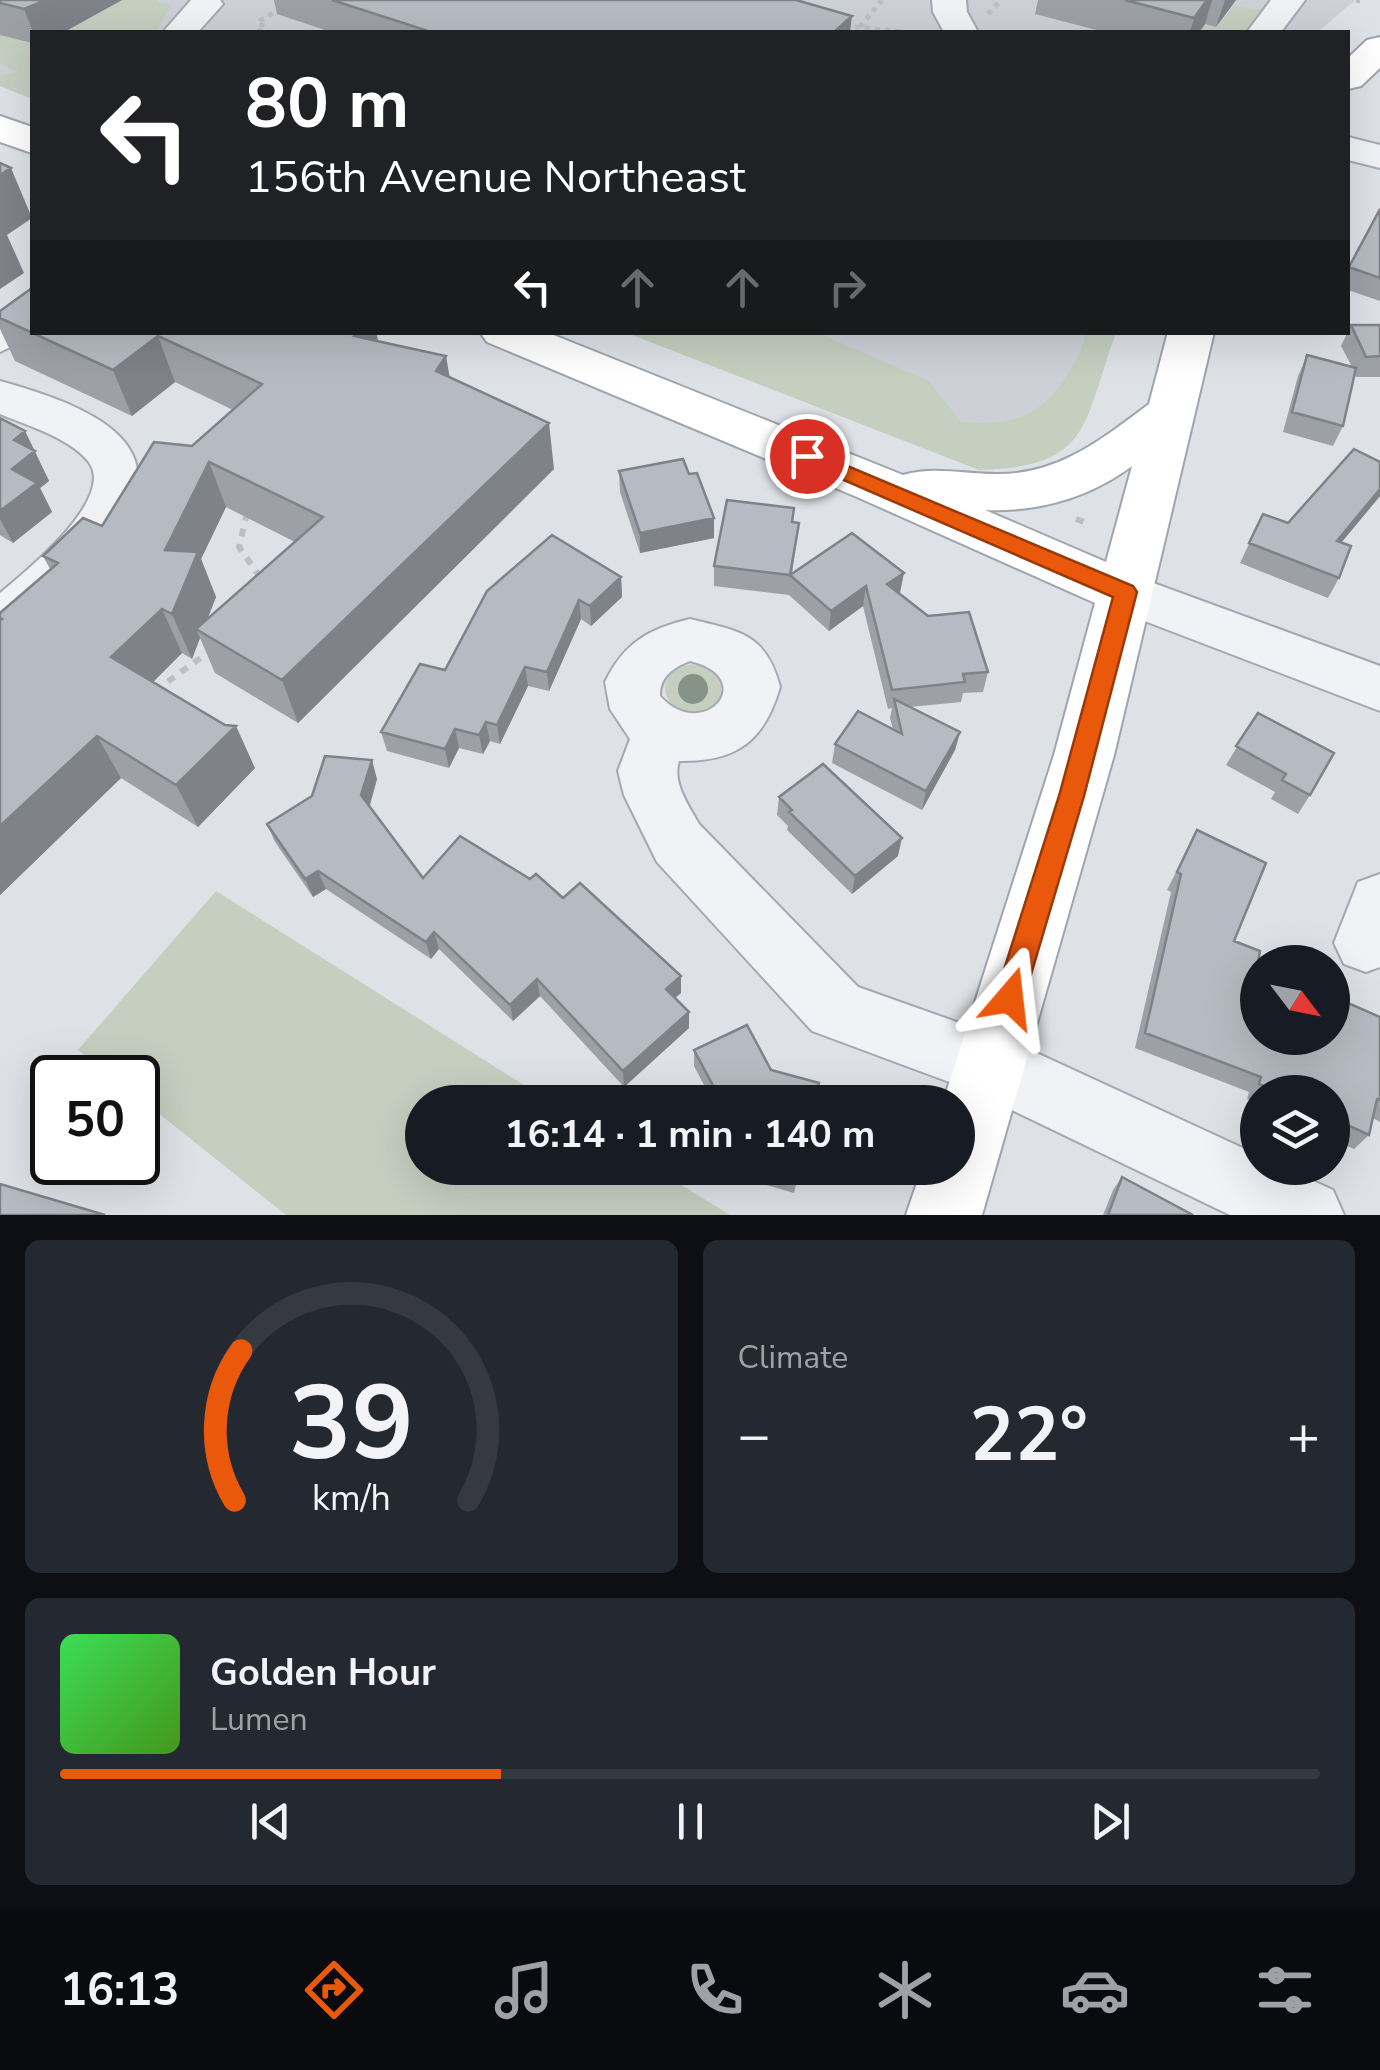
<!DOCTYPE html>
<html lang="en">
<head>
<meta charset="utf-8">
<style>
  body { margin:0; font-family:"Nunito Sans",sans-serif; background:#242831; color:#f1f3f6; height:100vh; display:flex; flex-direction:column; font-size:38px; white-space:nowrap }
  * { box-sizing:border-box; margin:0 }
  p { font-size:32px; color:#9ea1a6 }
  .icon { flex:none; width:55px; height:55px; fill:none; stroke:currentColor; stroke-width:2; stroke-linecap:round; stroke-linejoin:round }
  .map { position:relative; height:1215px; overflow:hidden }
  .panel { display:flex; flex-direction:column; gap:25px; padding:25px; background:#0d0f14; flex:1 }
  .panel>* { flex:none }
  .guide { position:absolute; left:30px; top:30px; width:1320px; height:305px; border-radius:0px; box-shadow:0 10px 40px #0002; background:#202124; color:#fff; overflow:hidden }
  .needle { width:65px; rotate:122deg }
  .buttons { position:absolute; left:1240px; top:945px; display:grid; gap:20px }
  .buttons a { display:grid; place-items:center; width:110px; height:110px; border-radius:50%; background:#171b24; box-shadow:0 10px 40px #0002; font-size:50px }
  .speed { position:absolute; left:30px; top:1055px; display:flex; gap:20px; font-size:50px; font-weight:700; text-align:center }
  .speed>* { display:grid; place-content:center; width:130px; height:130px; border-radius:50%; background:#171b24; box-shadow:0 10px 40px #0002; line-height:1 }
  .speed .limit { border:5px solid #111; border-radius:15px; background:#fff; color:#111 }
  .pin { position:absolute; display:grid; place-items:center; width:85px; height:85px; color:#fff; margin:-42px; border:5px solid #fff; border-radius:50%; box-shadow:0 2px 10px #0007 }
  .me { position:absolute; width:110px; margin:-55px; rotate:17deg; stroke-linejoin:round; filter:drop-shadow(0 0 8px #0008) }
  .turn { display:flex; align-items:center; gap:35px; height:210px; padding:0 50px; font-size:45px }
  .turn .icon { width:130px; height:130px; stroke-width:2.5 }
  .turn b { display:block; font-size:70px; line-height:85px }
  .lanes { display:flex; align-items:center; height:95px; padding:0 50px; background:#0003; justify-content:center; gap:50px; direction:ltr }
  .lanes .off { opacity:.35 }
  .big { font-size:75px; font-weight:700; line-height:1.1 }
  .panel .tile { flex:1; display:flex; flex-direction:column; justify-content:center; gap:15px; min-width:0; padding:0 35px; border-radius:15px; background:#242831 }
  .panel .dial { align-items:center; gap:0 }
  .dial svg { height:260px; overflow:visible; fill:none; stroke:#363941; stroke-width:7; stroke-linecap:round; text-anchor:middle }
  .dial text { fill:#f1f3f6; stroke:none }
  .song { display:flex; align-items:center; gap:30px }
  .cover { width:120px; height:120px; border-radius:15px; background:linear-gradient(135deg,hsl(130 70% 55%),hsl(100 70% 35%)) }
  .played { height:10px; border-radius:5px; background:linear-gradient(90deg,#ea580c 35%,#363941 35%) }
  .keys { display:flex; justify-content:space-around; direction:ltr }
  .heat { display:flex; justify-content:space-between; align-items:center; font-size:55px; direction:ltr }
  .panel .tiles { flex:1; display:grid; gap:25px; grid-template-columns:1fr 1fr }
  .tile:last-child { grid-column:span 2 }
  .trip { position:absolute; left:405px; top:1085px; width:570px; height:100px; border-radius:50px; background:#171b24; box-shadow:0 10px 40px #0002; font-weight:700; line-height:100px; text-align:center }
  .menu { display:flex; height:160px; justify-content:space-around; align-items:center; background:#090b0e; color:#9ea1a6 }
  .menu .icon { width:70px; height:70px }
  .menu .on { color:#ea580c }
  .menu b { font-size:45px; color:#f1f3f6 }
  .map>svg:first-child { display:block }
  .built { fill:#cdd0d7 }
  .green { fill:#c4cfc0 }
  .lines { fill:none; stroke-linecap:round; stroke-linejoin:round }
  .minor-casing { stroke:#a4a8af; stroke-width:4 }
  .major-casing { stroke:#9fa5b0; stroke-width:4 }
  .path-far1 { stroke:#bcbfc5; stroke-width:5; stroke-dasharray:5 5; stroke-linecap:butt }
  .path { stroke:#bcbfc5; stroke-width:6; stroke-dasharray:8 8; stroke-linecap:butt }
  .minor { fill:#f0f2f5; fill-rule:evenodd }
  .major { fill:#fff; fill-rule:evenodd }
  .tree { fill:#859486 }
  .wall { fill:#9da0a7; fill-rule:evenodd }
  .shaded-wall { fill:#7f8288 }
  .building { fill:#b6bac2; stroke:#7f8288; stroke-width:2.5 }
  .route { fill:#ea580c; stroke:#983908; stroke-width:2.5 }
</style>
</head>
<body>
<div class="map">
<svg width="1380" height="1215" viewBox="0 0 1380 1215">
  <rect width="100%" height="100%" fill="#dee1e6"/>
  <path class="built" d="M0,0H1355L1318,32H32V95L0,82Z
    M635,333H1112L1037,462Z"/>
  <path class="green" d="M122,0H157L161,4L168,3L170,9L156,32H64Z
    M1233,6L1266,11L1251,32H1199L1205,24L1217,27Z
    M0,32L32,43V99L0,86V76L19,72L0,64Z
    M627,333H818L929,381L961,422C1024,427 1051,410 1079,354C1083,347 1083,340 1087,333H1116C1082,424 1093,467 979,470Z
    M692,664C711,666 718,672 725,689C696,750 627,680 692,664Z
    M216,891L551,1102H422V1168H654L730,1215H286L138,1097V1078L113,1077L78,1050Z"/>
  <g class="lines">
    <defs>
      <path id="minor" d="M191,0H220L223,4L198,32H163Z
        M932,0H966L967,12L978,32H944L933,12Z
        M1271,0H1305L1281,32H1247Z
        M1348,137L1380,145V168L1348,160Z
        M32,305V332H41L0,352V319Z
        M0,381C119,414 192,458 89,572C65,599 35,631 0,642V593C24,573 118,498 88,461C68,437 28,426 0,414Z
        M1126,573L1380,666V711L1108,607L1100,593L1108,579Z
        M690,619C739,631 766,633 780,687C764,742 736,762 679,761C672,783 689,806 699,824L858,987L1013,1042L1258,1155V1168H1285L1333,1190L1344,1215H1230L968,1089L812,1031L657,862L624,795L618,771L630,739L610,709L605,682C624,643 648,629 690,619ZM690,661C761,678 704,744 660,696C660,676 673,668 690,661Z
        M1380,874V967L1366,972L1344,964L1334,943L1358,882Z"/>
      <path id="major" d="M1380,37V68L1361,86L1348,89V58L1367,40Z
        M0,116L32,127V153L0,142Z
        M480,332H546L903,475C932,466 965,474 996,474C1058,475 1101,440 1149,404L1168,332H1214L1114,755L982,1215H906L922,1168H958V1102H943L1054,755L1095,603L857,497L487,342ZM1132,466L1106,562L985,510C1038,512 1089,498 1132,466Z"/>
    </defs>
    <use href="#minor" class="minor-casing"/>
    <use href="#major" class="major-casing"/>
    <path class="path-far1" d="M1356,0L1360,1
      M988,14L1001,0
      M845,26L904,32
      M860,27L882,0
      M258,32L265,26L258,24L261,20L296,0"/>
    <path class="path" d="M247,513L239,547L260,577
      M1076,519L1090,524
      M155,691L210,651"/>
    <use href="#minor" class="minor"/>
    <use href="#major" class="major"/>
  </g>
  <circle class="tree" cx="693" cy="689" r="15"/>
  <path class="wall" d="M0,0H122L64,32H32V43L0,35Z
    M274,0H796L850,32H331L277,14Z
    M1038,0H1236L1216,27L1205,24L1199,32H1104L1035,14Z
    M1380,209V301L1348,290V270Z
    M0,311L32,332H376L378,341L450,378L554,469L298,723L215,673L200,638L192,659L182,653L153,682L255,768L198,827L121,778L0,895V613L50,569L43,556L102,526L233,410L175,382L132,416L15,361L0,329ZM226,507L295,542L208,618L216,597L201,559Z
    M1351,325H1380V377H1356L1355,374L1343,426L1333,446L1283,432L1298,376L1307,356L1352,367L1341,346Z
    M0,418L25,431L49,481L40,488L52,512L13,543L0,535Z
    M1380,462V496L1341,543L1339,578L1328,598L1240,563L1263,514L1288,523Z
    M619,471L714,538L640,553L620,492Z
    M793,523H799L792,574L900,593L899,594L988,672L983,692L963,693L961,702L910,707L960,732L955,750L922,810L832,763L835,744L893,729L890,718L892,708L888,709L863,606L829,631L789,595L714,586V566Z
    M621,577L622,597L591,626L581,619L549,691L528,686L500,744L490,741L483,754L459,748L449,768L387,751L381,732L445,670Z
    M1258,713L1310,795L1298,814L1271,799L1275,792L1226,765Z
    M377,779L370,806L423,878L530,879L563,898L681,976V993L675,998L689,1028L624,1087L540,996L513,1021L439,949L431,959L326,889L313,897L275,842L267,824Z
    M779,797L898,856L852,894L787,830L788,826L777,815Z
    M1197,830L1234,941L1258,962L1380,1017V1122L1373,1118L1369,1135L1354,1149L1332,1139V1092H1258V1104L1247,1099L1249,1092L1135,1048L1171,892L1167,890Z
    M694,1050L771,1070L815,1102H713L694,1066Z
    M708,1168H800L794,1193Z
    M1122,1177L1193,1215H1103L1113,1190Z"/>
  <path class="shaded-wall" d="M46,0H122L64,32H33L24,9Z
    M1207,0H1212L1205,24L1199,32H1190L1194,18Z
    M1225,0H1236L1216,27Z
    M852,16L850,32H834Z
    M0,167L11,168L32,218L7,235L24,273L0,289Z
    M358,332H376L384,366L354,336Z
    M158,336L175,382L132,416L113,370Z
    M446,356L454,402L436,371Z
    M549,423L554,469L298,723L282,680Z
    M25,431L49,481L40,488L52,512L13,543L0,519V511L12,469L14,440Z
    M209,462L226,507L201,559L216,597L202,632L196,629L200,638L192,659L172,614L165,550Z
    M1380,489V496L1326,561L1337,541Z
    M714,518V538L640,553V533Z
    M904,573L900,593L884,604L887,584Z
    M621,577L622,597L591,626L590,606Z
    M866,586L863,606L829,631L831,611Z
    M579,600L581,619L549,691L547,672Z
    M162,609L182,653L134,701L111,657Z
    M525,667L528,686L500,744L497,725Z
    M486,722L490,741L483,754L479,735Z
    M236,726L255,768L198,827L176,785Z
    M455,729L459,748L449,768L445,749Z
    M960,732L955,750L922,810L926,791Z
    M97,736L121,778L0,895V826Z
    M372,760L377,779L367,813L361,795Z
    M902,838L898,856L852,894L855,876Z
    M318,871L326,889L313,897L305,879Z
    M434,932L439,949L431,959L426,942Z
    M681,976V993L667,1005L666,989Z
    M537,979L540,996L513,1021L510,1005Z
    M689,1012V1028L624,1087L623,1071Z"/>
  <path class="building" d="M0,0H46L24,9L0,3Z
    M332,0H796L852,16L834,32H431Z
    M1125,0H1207L1194,18Z
    M0,163L11,168L0,175Z
    M1380,209V278L1349,267Z
    M32,288V332H358L354,336L446,356L436,371L549,423L282,680L196,629L323,517L209,462L165,550L198,552L172,614L162,609L111,657L225,725L236,726L176,785L97,736L0,826V621L2,619L0,618V613L58,563L43,556L83,518L102,526L154,442L192,446L262,384L158,336L113,370L0,318V311Z
    M1351,325H1380V356L1366,357Z
    M1307,355L1356,368L1343,426L1292,412Z
    M0,418L25,431L14,440L35,451L12,469L37,483L0,511Z
    M1354,449L1380,462V489L1337,541L1351,546L1339,578L1249,543L1263,514L1288,523Z
    M683,459L689,474L697,473L714,518L640,533L619,471Z
    M727,500L794,508L792,522L799,523L790,575L852,533L904,573L887,584L928,616L969,612L988,672L963,674L965,682L892,690L866,586L831,611L790,575L714,566Z
    M552,535L621,577L590,606L579,600L547,672L525,667L497,725L486,722L479,735L455,729L445,749L381,732L420,664L445,670L487,591Z
    M894,699L960,732L926,791L835,744L858,711L902,734Z
    M1258,713L1334,753L1310,795L1282,780L1286,774L1236,746Z
    M325,756L372,760L361,795L423,878L460,836L530,879L536,874L563,898L580,883L681,976L666,989L689,1012L623,1071L537,979L510,1005L434,932L426,942L318,871L305,879L267,824L312,796Z
    M823,764L902,838L855,876L789,812L792,810L779,797Z
    M1197,830L1266,863L1234,941L1260,951L1258,962V1038H1332V996L1380,1017V1100L1377,1099L1369,1135L1332,1118V1092H1277L1259,1084L1261,1077L1145,1033L1181,874L1177,872Z
    M747,1025L771,1070L819,1083L814,1102H716L718,1095L694,1050Z
    M756,1168H800L797,1180Z
    M1122,1177L1193,1215H1108Z
    M0,1184L105,1215H0Z"/>
  <path class="route" d="M807,449L1133,586L1137,592L1084,796L1024,998L1019,1007L1010,1011L1000,1007L995,998L1059,796L1113,597L800,461L797,456Z"/>
</svg>
<div class="buttons">
<a><svg class="needle" viewBox="-14 -14 28 28"><path d="M0-13l5 13h-10z" fill="#e53935"/><path d="M0 13l5-13h-10z" fill="#9ea1a6"/></svg></a>
<a><svg class="icon" aria-label="layers" viewBox="0 0 24 24"><path d="M12 4l9 5-9 5-9-5zM3 14l9 5 9-5"/></svg></a>
</div>
<div class="speed"><div class="limit">50</div></div>
<div class="pin" style="left:807px;top:456px;background:#d93025"><svg class="icon" aria-label="arrive" viewBox="0 0 24 24"><path d="M6 21V4h12l-3 4 3 4H6"/></svg></div>
<svg class="me" style="left:1010px;top:998px" viewBox="-20 -20 40 40"><path d="M0-17L14 15 0 8-14 15z" fill="#ea580c" stroke="#fff" stroke-width="4"/></svg>
<div class="trip">16:14 · 1 min · 140 m</div>
<div class="guide">
<div class="turn"><svg class="icon" aria-label="left" viewBox="0 0 24 24"><path d="M17 20v-9H6M10 6l-5 5 5 5"/></svg><div><b>80 m</b>156th Avenue Northeast</div></div>
<div class="lanes"><svg class="icon" aria-label="left" viewBox="0 0 24 24"><path d="M17 20v-9H6M10 6l-5 5 5 5"/></svg><svg class="icon off" aria-label="ahead" viewBox="0 0 24 24"><path d="M12 20V5M6 11l6-6 6 6"/></svg><svg class="icon off" aria-label="ahead" viewBox="0 0 24 24"><path d="M12 20V5M6 11l6-6 6 6"/></svg><svg class="icon off" aria-label="right" viewBox="0 0 24 24"><path d="M7 20v-9h11M14 6l5 5-5 5"/></svg></div>
</div>
</div>
<section class="panel">
<div class="tiles">
<div class="tile dial"><svg viewBox="0 0 100 80">
<path d="M14 69A42 42 0 1 1 86 69"/>
<path d="M14 69A42 42 0 0 1 16 23" stroke="#ea580c"/>
<text x="50" y="56" font-size="32" font-weight="700">39</text>
<text x="50" y="72" font-size="11">km/h</text>
</svg></div>
<div class="tile"><p>Climate</p>
<div class="heat"><a>−</a><b class="big">22°</b><a>+</a></div>
</div>
<div class="tile">
<div class="song"><i class="cover"></i><div><b>Golden Hour</b><p>Lumen</p></div></div>
<div class="played"></div>
<div class="keys"><svg class="icon" aria-label="previous" viewBox="0 0 24 24"><path d="M18 5L8 12l10 7zM5 5v14"/></svg><svg class="icon" aria-label="pause" viewBox="0 0 24 24"><path d="M8 5v14M16 5v14"/></svg><svg class="icon" aria-label="next" viewBox="0 0 24 24"><path d="M6 5l10 7-10 7zM19 5v14"/></svg></div>
</div>
</div>
</section>
<nav class="menu">
<b>16:13</b>
<svg class="icon on" aria-label="directions" viewBox="0 0 24 24"><path d="M12 3l9 9-9 9-9-9zM9 14v-3h6M13 9l2 2-2 2"/></svg>
<svg class="icon" aria-label="music" viewBox="0 0 24 24"><path d="M9 18V5l10-2v13"/><circle cx="6" cy="18" r="3"/><circle cx="16" cy="16" r="3"/></svg>
<svg class="icon" aria-label="phone" viewBox="0 0 24 24"><path d="M5 4h4l2 5-3 2q2 4 5 5l2-3 5 2v4C11 20 4 13 5 4z"/></svg>
<svg class="icon" aria-label="climate" viewBox="0 0 24 24"><path d="M12 3v18M4 7l16 10M4 17L20 7"/></svg>
<svg class="icon" aria-label="car" viewBox="0 0 24 24"><path d="M5 17H2v-5l4-1 3-4h7l3 4 3 1v5h-3M9 17h6M6 11h13"/><circle cx="7" cy="17" r="2"/><circle cx="17" cy="17" r="2"/></svg>
<svg class="icon" aria-label="filters" viewBox="0 0 24 24"><path d="M4 7h16M4 17h16"/><circle cx="9" cy="7" r="2"/><circle cx="15" cy="17" r="2"/></svg>
</nav>
</body>
</html>
